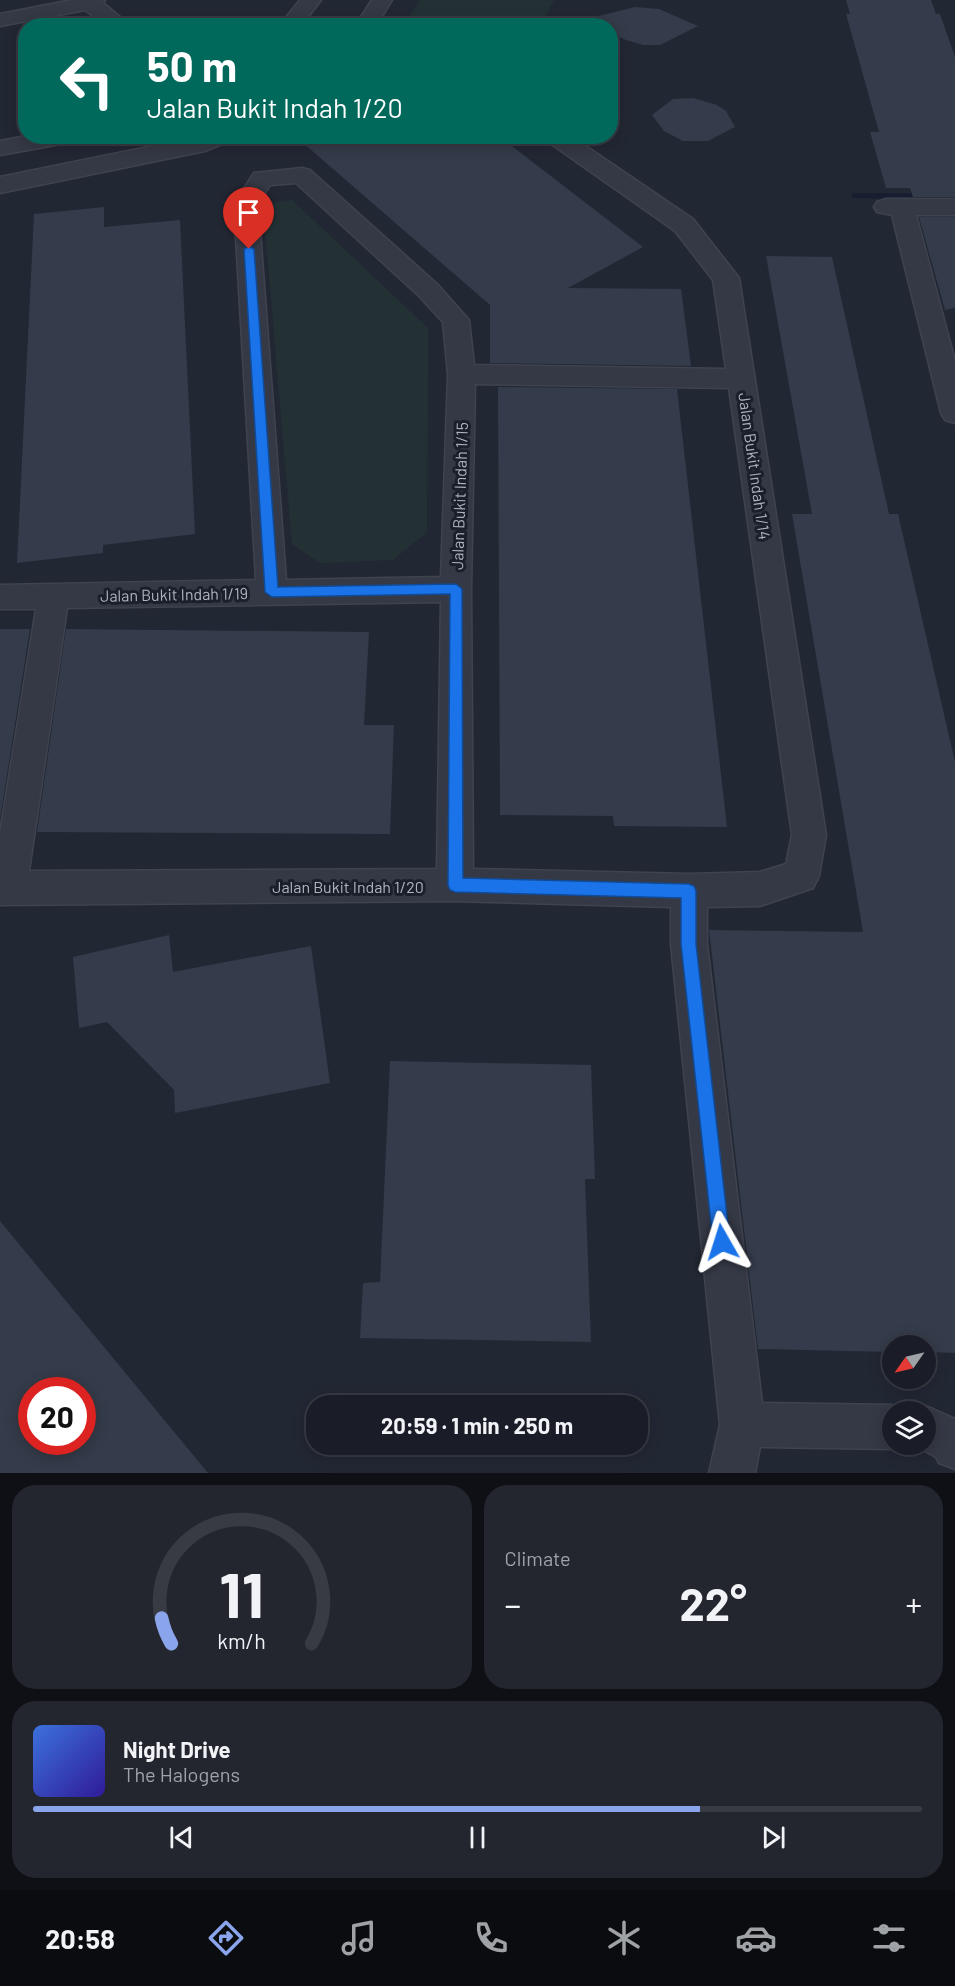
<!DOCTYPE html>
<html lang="en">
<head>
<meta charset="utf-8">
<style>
  body { margin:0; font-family:Barlow,sans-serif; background:#23262f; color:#f1f3f6; height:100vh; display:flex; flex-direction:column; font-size:22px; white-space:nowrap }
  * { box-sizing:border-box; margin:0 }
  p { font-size:20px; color:#9fa2a7 }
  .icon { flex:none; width:33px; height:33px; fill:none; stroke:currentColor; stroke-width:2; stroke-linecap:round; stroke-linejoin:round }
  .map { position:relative; height:1473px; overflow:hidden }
  .panel { display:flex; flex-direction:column; gap:12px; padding:12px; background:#0e1015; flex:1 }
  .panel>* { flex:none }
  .hud { position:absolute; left:18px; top:18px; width:600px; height:126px; border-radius:24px; box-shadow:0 3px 15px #0003,0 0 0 2px #383b44; background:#00695c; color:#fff; overflow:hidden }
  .needle { width:39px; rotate:236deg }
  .fabs { position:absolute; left:882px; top:1335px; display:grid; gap:12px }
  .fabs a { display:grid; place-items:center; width:54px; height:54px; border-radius:50%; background:#1a1d27; box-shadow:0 3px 15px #0003,0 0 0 2px #383b44; font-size:30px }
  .speed { position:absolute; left:18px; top:1377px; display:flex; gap:12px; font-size:30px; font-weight:700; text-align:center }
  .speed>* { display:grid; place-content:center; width:78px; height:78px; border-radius:50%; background:#1a1d27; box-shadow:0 3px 15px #0003,0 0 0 2px #383b44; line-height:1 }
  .speed .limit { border:9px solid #d22; background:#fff; color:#111 }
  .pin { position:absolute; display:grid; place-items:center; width:51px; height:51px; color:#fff; margin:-62px -26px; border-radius:50% 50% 50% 0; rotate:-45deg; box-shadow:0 0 6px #0007 }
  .pin .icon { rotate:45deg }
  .me { position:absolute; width:66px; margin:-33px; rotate:354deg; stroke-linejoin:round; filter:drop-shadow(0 0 4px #0008) }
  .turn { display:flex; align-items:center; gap:21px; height:126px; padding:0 30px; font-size:27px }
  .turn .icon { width:78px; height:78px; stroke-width:2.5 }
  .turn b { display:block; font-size:42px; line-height:51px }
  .big { font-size:45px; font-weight:700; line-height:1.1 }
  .panel .card { flex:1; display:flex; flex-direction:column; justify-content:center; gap:9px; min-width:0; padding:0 21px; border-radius:24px; background:#23262f }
  .panel .dial { align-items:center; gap:0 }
  .dial svg { height:156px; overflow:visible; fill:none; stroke:#383b44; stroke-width:7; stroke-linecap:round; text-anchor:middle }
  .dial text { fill:#f1f3f6; stroke:none }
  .song { display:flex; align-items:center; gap:18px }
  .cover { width:72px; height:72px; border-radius:9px; background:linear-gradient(135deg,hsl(220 70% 55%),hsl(250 70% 35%)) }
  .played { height:6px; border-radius:3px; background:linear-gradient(90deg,#8aa5eb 75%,#383b44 75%) }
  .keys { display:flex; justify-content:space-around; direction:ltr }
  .heat { display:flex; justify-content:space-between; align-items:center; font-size:33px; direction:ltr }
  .panel .tiles { flex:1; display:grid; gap:12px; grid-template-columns:1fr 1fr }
  .card:last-child { grid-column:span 2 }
  .trip { position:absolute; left:306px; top:1395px; width:342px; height:60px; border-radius:24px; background:#1a1d27; box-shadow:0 3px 15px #0003,0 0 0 2px #383b44; font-weight:700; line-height:60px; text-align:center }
  .menu { display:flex; height:96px; justify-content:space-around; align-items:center; background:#0a0c10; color:#9fa2a7 }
  .menu .icon { width:42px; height:42px }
  .menu .active { color:#8aa5eb }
  .menu b { font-size:27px; color:#f1f3f6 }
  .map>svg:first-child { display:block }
  .green { fill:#233135 }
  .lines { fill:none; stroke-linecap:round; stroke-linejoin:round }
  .stream { fill:#171e30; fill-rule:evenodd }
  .building { fill:#343b4a; fill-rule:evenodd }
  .minor-casing { stroke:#3e434e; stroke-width:3 }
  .minor { fill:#353945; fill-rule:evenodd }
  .route { fill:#1a73e8; stroke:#114b97; stroke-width:1.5 }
  .labels { text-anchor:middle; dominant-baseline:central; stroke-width:6; stroke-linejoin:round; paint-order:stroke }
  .street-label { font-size:16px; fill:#afb4c1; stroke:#1a1f29 }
</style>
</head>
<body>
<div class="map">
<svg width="955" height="1473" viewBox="0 0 955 1473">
  <rect width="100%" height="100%" fill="#222734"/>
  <path class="green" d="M420,0H554L541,25H404Z
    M292,200L428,328L427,532L393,560L320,563L292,544L263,204Z"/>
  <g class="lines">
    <path class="stream" d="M855,193L955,194V200L852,198V194Z"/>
  </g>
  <path class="building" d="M846,0H931L936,14H940L955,57V197H913L910,188H886L870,132H879L846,14H850Z
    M635,7L659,9L698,26L660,45H643L623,39L610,31V26H602L591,18Z
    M693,98L717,105L726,111L735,127L708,141H683L664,131L652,115L673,99Z
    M295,136H499L643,247L568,288L681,289L691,366L490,363V305Z
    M104,207V227L180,220L195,534L103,545V553L17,563L34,214Z
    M919,217H955V308L945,310Z
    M766,256L832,257L889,514H898L955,762V1353L926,1352V1346H892V1352L758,1349L709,930L863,932L792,514H812Z
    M498,387L677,389L727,827L614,826L613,816L500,815Z
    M0,629H30L0,819Z
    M66,629L369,632L364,725H394L390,834L37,832Z
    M169,935L173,972L311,946L330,1083L175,1113L174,1090L107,1022L79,1028L73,957Z
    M390,1061L591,1065L595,1179H585L591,1342L360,1338L363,1283L380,1282Z
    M0,1221L208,1473H0ZM32,1390H82V1442H32Z"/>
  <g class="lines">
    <defs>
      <path id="minor" d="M72,0H105L103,3L131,26H107L85,10L0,26V14Z
        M300,0H321L301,26H279Z
        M372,0H392L376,26H355Z
        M26,136H78L75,141L67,143L0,155V141Z
        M202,136H232L229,141L205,151L0,193V177Z
        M544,136H571L693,219L739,278L826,835L819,876L813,888L760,906L707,907V944L762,1403L892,1405L908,1412H892V1444H903L892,1449L760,1447L755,1473H709L720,1425L671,944V907L455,901L0,905V833L36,609H0V585L256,580L234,204L254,173L302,168L310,170L437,284L469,320L474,365L726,369L713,280L675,231L547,141ZM296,183L419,296L443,322L448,374L441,577L286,580L258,204L270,185ZM475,384L729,388L792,835L786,864L760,872L689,874L473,869L471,589ZM441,602L437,869L29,871L67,608Z
        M886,199H955V215H916L955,361V423L945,420L941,413L892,215L877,212L874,207L877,202Z
        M926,1406L955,1419V1469L939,1463L936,1457L912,1444H926V1412H912Z"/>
    </defs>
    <use href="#minor" class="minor-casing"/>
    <use href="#minor" class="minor"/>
  </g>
  <path class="route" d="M249,246L254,249L278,587L456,584L462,589L463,878L689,884L694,886L696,891V944L730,1242L728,1248L722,1251L715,1248L713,1242L681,944V898L455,892L450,890L448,885L450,594L272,597L265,592L244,249Z"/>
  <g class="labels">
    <g class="street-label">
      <text transform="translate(755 466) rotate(82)">Jalan Bukit Indah 1/14</text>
      <text transform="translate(459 496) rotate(-88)">Jalan Bukit Indah 1/15</text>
      <text transform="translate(174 594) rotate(-1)">Jalan Bukit Indah 1/19</text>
      <text x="348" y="886">Jalan Bukit Indah 1/20</text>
    </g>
  </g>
</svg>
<div class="fabs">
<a><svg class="needle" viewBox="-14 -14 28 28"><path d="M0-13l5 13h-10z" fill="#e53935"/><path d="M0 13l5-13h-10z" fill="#9fa2a7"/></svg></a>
<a><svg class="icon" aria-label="layers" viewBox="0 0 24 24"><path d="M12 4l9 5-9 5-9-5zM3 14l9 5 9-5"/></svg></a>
</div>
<div class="speed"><div class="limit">20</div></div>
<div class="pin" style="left:249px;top:249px;background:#d93025"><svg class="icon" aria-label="arrive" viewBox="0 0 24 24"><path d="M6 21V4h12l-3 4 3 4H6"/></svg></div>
<svg class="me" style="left:722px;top:1242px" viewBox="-20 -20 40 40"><path d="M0-17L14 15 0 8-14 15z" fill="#1a73e8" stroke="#fff" stroke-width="4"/></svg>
<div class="trip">20:59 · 1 min · 250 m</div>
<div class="hud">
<div class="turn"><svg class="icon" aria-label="left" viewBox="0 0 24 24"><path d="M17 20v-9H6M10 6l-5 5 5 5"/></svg><div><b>50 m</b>Jalan Bukit Indah 1/20</div></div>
</div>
</div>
<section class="panel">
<div class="tiles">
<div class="card dial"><svg viewBox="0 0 100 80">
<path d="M14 69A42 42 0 1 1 86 69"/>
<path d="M14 69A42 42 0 0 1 9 56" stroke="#8aa5eb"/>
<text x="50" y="56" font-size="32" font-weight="700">11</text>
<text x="50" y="72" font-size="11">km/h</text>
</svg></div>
<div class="card"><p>Climate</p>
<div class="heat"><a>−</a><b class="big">22°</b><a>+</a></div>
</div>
<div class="card">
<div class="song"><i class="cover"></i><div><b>Night Drive</b><p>The Halogens</p></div></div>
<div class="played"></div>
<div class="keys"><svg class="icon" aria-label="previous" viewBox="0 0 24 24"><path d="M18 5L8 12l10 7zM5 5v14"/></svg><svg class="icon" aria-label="pause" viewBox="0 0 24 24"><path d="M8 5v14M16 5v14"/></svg><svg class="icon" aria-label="next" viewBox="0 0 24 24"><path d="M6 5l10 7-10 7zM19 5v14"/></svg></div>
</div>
</div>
</section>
<nav class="menu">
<b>20:58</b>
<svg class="icon active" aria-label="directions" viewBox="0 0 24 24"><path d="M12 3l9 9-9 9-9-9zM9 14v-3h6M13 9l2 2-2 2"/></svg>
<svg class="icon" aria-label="music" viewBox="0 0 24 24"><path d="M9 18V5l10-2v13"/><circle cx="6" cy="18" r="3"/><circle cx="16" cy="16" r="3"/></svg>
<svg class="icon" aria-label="phone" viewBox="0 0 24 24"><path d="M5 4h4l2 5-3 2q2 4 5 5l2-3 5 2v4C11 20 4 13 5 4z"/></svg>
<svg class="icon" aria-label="climate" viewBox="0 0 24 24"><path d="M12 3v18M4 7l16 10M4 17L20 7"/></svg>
<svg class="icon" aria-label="car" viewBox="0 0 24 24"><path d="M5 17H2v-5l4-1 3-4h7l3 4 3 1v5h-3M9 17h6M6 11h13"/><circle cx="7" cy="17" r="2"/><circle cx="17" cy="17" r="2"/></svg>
<svg class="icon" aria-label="filters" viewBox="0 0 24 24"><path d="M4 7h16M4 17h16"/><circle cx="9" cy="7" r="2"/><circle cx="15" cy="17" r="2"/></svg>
</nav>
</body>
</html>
